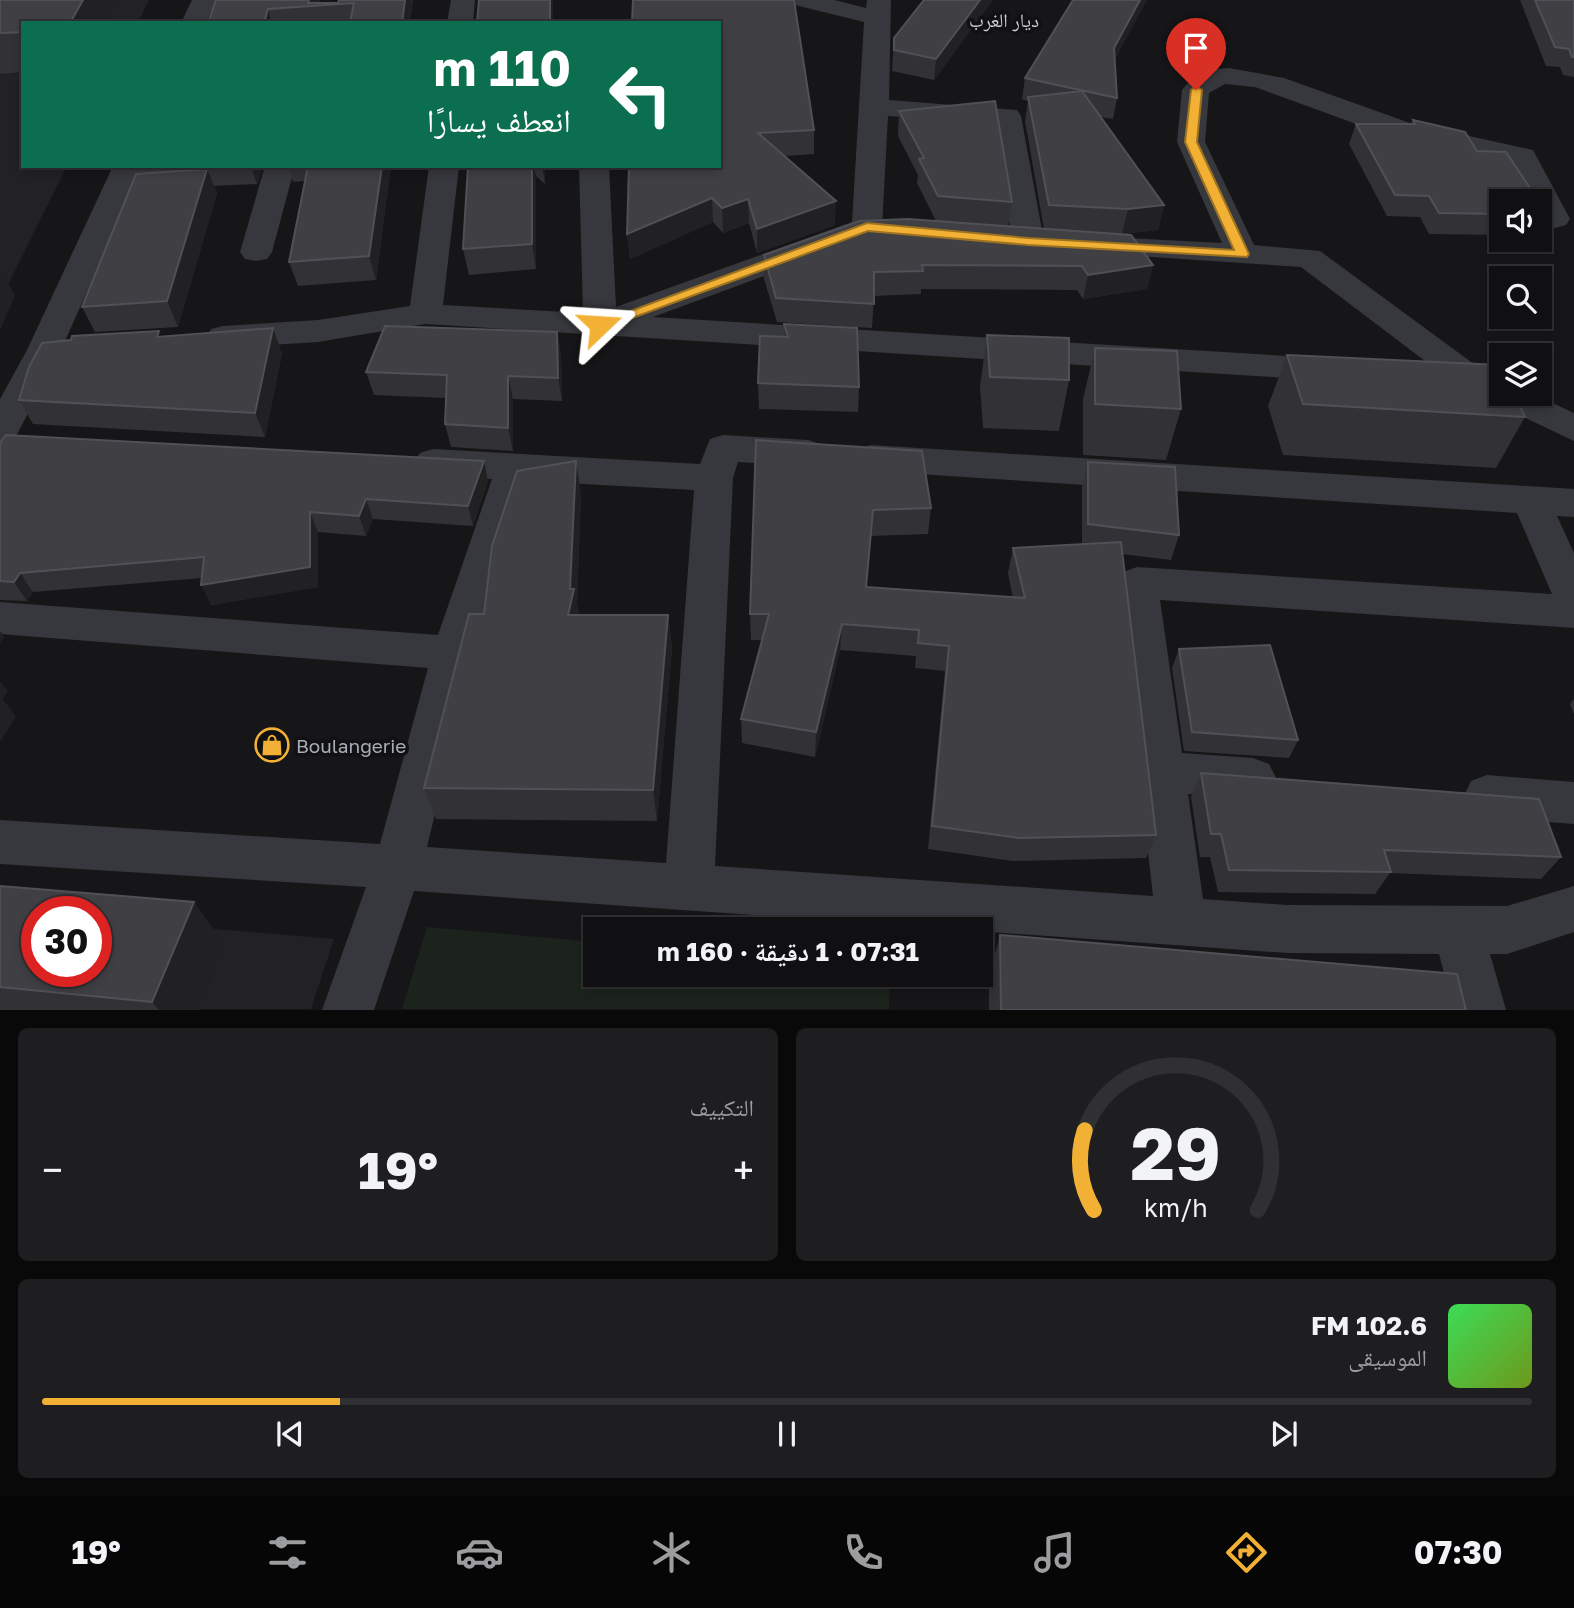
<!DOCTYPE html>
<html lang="ar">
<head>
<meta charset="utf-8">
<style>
  body { margin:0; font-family:"Golos Text","Noto Naskh Arabic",sans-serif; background:#1e1e20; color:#f1f3f6; direction:rtl; height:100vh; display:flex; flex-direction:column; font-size:26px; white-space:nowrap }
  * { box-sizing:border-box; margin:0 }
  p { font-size:23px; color:#9c9d9f }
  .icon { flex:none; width:38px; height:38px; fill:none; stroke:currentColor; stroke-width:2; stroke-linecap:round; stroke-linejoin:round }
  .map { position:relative; height:1010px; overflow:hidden; direction:ltr }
  .side { display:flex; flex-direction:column; gap:18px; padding:18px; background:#09090a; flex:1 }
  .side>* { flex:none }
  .top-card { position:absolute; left:21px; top:21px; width:700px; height:147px; border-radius:0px; box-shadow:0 4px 10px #0003,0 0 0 2px #303032; direction:rtl; background:#0b6e4f; color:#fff; overflow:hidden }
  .fabs { position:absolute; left:1489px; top:189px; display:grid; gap:14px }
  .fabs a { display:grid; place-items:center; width:63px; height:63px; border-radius:0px; background:#101012; box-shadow:0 4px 10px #0003,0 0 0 2px #303032; font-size:35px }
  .speed { position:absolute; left:21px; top:896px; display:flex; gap:14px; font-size:35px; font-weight:700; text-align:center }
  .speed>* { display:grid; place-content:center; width:91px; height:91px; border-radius:50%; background:#101012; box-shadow:0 4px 10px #0003,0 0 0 2px #303032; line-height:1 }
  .speed .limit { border:10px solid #d22; background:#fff; color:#111 }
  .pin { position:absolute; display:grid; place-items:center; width:60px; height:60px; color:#fff; margin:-72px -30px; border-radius:50% 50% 50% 0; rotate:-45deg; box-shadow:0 0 7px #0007 }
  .pin .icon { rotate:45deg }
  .me { position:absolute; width:77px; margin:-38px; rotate:70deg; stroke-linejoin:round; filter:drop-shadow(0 0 5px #0008) }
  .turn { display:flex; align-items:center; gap:24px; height:147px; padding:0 35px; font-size:32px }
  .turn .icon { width:91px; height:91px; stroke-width:2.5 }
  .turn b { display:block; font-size:49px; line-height:60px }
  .big { font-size:52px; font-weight:700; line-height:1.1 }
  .side .tile { flex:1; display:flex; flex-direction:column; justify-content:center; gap:10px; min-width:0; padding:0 24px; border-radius:10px; background:#1e1e20 }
  .side .dial { align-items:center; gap:0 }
  .dial svg { height:182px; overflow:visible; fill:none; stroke:#303032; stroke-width:7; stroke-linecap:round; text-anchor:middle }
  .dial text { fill:#f1f3f6; stroke:none }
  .song { display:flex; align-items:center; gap:21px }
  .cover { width:84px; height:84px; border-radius:10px; background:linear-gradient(135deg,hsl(130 70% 55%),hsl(80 70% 35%)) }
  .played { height:7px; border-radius:4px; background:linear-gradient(90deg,#f2b134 20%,#303032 20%) }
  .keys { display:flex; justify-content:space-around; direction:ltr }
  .heat { display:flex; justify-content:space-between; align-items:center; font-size:38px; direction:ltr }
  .side .tiles { flex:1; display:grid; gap:18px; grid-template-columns:1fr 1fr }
  .tile:last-child { grid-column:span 2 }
  .trip { position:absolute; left:583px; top:917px; width:410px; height:70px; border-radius:0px; background:#101012; box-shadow:0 4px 10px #0003,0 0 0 2px #303032; font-weight:700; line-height:70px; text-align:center; direction:rtl }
  .tab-bar { display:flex; height:112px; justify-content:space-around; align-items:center; background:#060607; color:#9c9d9f }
  .tab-bar .icon { width:49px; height:49px }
  .tab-bar .current { color:#f2b134 }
  .tab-bar b { font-size:32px; color:#f1f3f6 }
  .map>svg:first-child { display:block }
  .built { fill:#222225 }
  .green { fill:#1c231d }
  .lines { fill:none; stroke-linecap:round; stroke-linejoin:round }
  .minor { fill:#37383d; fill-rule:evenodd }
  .wall { fill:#323236 }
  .shaded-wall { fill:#212124 }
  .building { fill:#3f3f44; stroke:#4f5156; stroke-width:2; fill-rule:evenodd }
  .route { fill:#f2b134; stroke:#9d7322; stroke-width:2 }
  .labels { text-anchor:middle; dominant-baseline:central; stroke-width:7; stroke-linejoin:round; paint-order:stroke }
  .far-quarter-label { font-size:19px; fill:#c9ccd4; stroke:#111113 }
  .poi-label { font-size:19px; fill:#a8adb8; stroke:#111113; text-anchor:start }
</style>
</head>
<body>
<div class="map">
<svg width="1574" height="1010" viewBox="0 0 1574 1010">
  <rect width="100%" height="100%" fill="#161618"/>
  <path class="built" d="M0,0H149L138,23H23V166H67L4,293H0Z
    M0,911L37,971H96V919L334,939L311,1009H0Z"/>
  <path class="green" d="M427,927L595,942V975H890L889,1009H402Z"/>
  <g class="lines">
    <path class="minor" d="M192,0H216L206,23H181Z
      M451,0H475L473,23H447Z
      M792,0H834L866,8L867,0H891L889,100L1017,110L1021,116L1044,241L1039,248L1028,250L1017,248L1012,241L994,123L888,116L882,227L878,234L653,317L1335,359L1347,362L1352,370L1347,378L1335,381L425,324L318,342L223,348L211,345L206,337L211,329L223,326L318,320L410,306L429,166H459L443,305L583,313L579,166H609L616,307L852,222L864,22L795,5Z
      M1229,68L1284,78L1410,123L1533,150L1570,219L1566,225L1555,228L1544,225L1540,219V201H1531L1511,162L1378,132L1255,87L1225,84L1209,93L1205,142L1254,245L1320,251L1482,370L1502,379V394H1533L1574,413V441L1458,386L1301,267L1078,252L1073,245L1078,238L1089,236L1222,243L1177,142L1182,90C1193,75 1212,69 1229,68Z
      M113,166H231L227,172L217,175L137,179L61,350L13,442L0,446V399L27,350Z
      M265,166H295L272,252L267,259L256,261L245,259L240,252Z
      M723,435L808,440L821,444L827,453L821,462L808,466L738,462L733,478L715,866L1153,896L1117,583L1123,572L1137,567L1552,594L1517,513L871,471L858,467L852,458L858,449L871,445L1574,489V517L1557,516L1574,553V628L1160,600L1182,753L1253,758L1269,764L1276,778L1269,792L1253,798L1188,794L1203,899L1287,905L1507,906L1574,886V932L1507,954H1490L1506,1010H1454L1439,954L1287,953L414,891L374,1010H322L366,887L0,864V820L380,844L428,668L0,634V602L438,635L492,479L433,475L420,471L414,462L420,453L433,449L700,464L710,439ZM529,481L694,490L666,863L427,847L474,653Z
      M1487,775L1574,782V824L1487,817L1471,811L1464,796L1471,781Z"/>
  </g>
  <path class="wall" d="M0,0H118L107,23H23V72L0,74Z
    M216,0H320L319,3H338L339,0H413L410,23H208Z
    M924,0H993L934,80L892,71L894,38Z
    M1073,0H1147L1114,60L1117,98L1113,119L1100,117L1164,205L1158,230L1122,234L1153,265L1147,289L1083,299L1077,290L921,289V294L874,296L872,328L777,322L764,279V255L936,221L917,183L918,175L898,136L899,111L1012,202L1008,226L1044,229L1025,121L1028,101L1022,99L1025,78Z
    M1520,0H1574V77L1563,75L1560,67L1546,66Z
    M719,23L814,130V154L784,156L835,225L757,253L749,223L723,233L713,222L630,259L627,234Z
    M1413,120L1477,151L1536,197L1534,201H1502V235L1429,234L1420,217L1387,216L1349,144L1356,124H1411Z
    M202,166H263L257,184L214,186L217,193L178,327L95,332L82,307L203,169Z
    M288,166H391L376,280L298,286L289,262L305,181L293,182Z
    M468,166H545V184L536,176V269L469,275L463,249Z
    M784,324L859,387L858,412L759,409L758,383L784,337Z
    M557,332L561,355L562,401L513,399V451L451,447L445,424L446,398L374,395L366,372Z
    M987,335L1069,380L1059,431L983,428L980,386Z
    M161,337L282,353L265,437L33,424L19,400Z
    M1095,348L1181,409L1166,460L1083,455V399Z
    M1287,355L1525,417L1496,468L1283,455L1268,406Z
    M0,443L488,481L473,526L373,519L366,536L318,532V587L211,605L202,578L33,592L27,601L0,600Z
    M922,451L931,508L928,534L871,536L866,587L1013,598L1008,573L1013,548L1082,544V487L1088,462L1179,535L1171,560L1122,554L1156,835L1146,858L1013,861L928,849L945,671L915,668L916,656L840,650L815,757L742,743L741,719L762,640H751L750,614Z
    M581,494L577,604L579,615H668L672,648L657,821L436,819L424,788L484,614Z
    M1179,649L1298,740L1289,758L1184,751L1172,668Z
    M1574,699V714L1570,704Z
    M1201,773L1561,857L1541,879L1390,873L1375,894L1218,892L1210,857H1200L1191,797Z
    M0,886L226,946L200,1010H0Z
    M1000,935L1466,1010H989V977Z"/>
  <path class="shaded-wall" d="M83,0H118L107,23H70Z
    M309,0H320L319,5L308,3Z
    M405,0H413L410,23H402Z
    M550,0H553V23H550Z
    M980,0H993L934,80L936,59Z
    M1140,0H1147L1110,69L1114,48Z
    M268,9L272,23H264Z
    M251,166H263L257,184Z
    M382,166H391L376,280L369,256Z
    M532,166H534L536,176V269L532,244Z
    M542,166H545V184Z
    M207,169L217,193L178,327L167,301Z
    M712,198L713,222L630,259L627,234Z
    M748,199L749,223L723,233L722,208Z
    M836,201L835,225L757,253V229Z
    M1164,205L1158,230L1122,234L1128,209Z
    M1153,265L1147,289L1083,299L1088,275Z
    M2,270L15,296L0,330V274Z
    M273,328L282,353L265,437L255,413Z
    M557,332L561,355L562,401L558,378Z
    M508,376L513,399V451L508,428Z
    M484,461L488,481L473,526L468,506Z
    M576,461L581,494L577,604L580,622L568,615Z
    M366,499L373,519L366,536L359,516Z
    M310,512L318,532V587L211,605L201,585Z
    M20,573L33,592L27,601L14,582Z
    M668,615L672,648L657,821L653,790Z
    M842,624L840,650L815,757L816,732Z
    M0,631L4,637L0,644Z
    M0,681L8,691L3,699L16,717L0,742Z
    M194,902L226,946L200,1010H159L152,1002Z"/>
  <path class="building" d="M0,0H83L70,23H23V32L0,33Z
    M216,0H309L308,3H338L339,0H405L402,23H350L354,3L268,9L264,23H208Z
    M479,0H550V23H477Z
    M633,0H794L814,130L758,133L836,201L757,229L748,199L722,208L712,198L627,234L629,166H719V23H632Z
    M924,0H980L936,59L894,50V38Z
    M1073,0H1140L1114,48L1117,98L1025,78Z
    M1535,0H1574V57H1572L1569,49L1555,47Z
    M1082,91L1164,205L1128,209L1049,205L1028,97Z
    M995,101L1012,202L938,196L919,159L924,158L899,111Z
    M1413,120L1465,132L1477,151L1506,152L1536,197H1518L1521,201H1502V214L1439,213L1429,196L1395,195L1356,124H1415Z
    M308,166H382L369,256L289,262Z
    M468,166H532V244L463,249Z
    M207,169L167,301L82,307L136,174Z
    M908,219L1131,235L1153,265L1088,275L1082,266L922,265L923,271L874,272V304L776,298L764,255L860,221Z
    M784,324L857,328L859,387L758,383L760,336L788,337Z
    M385,326L557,332L558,378L508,376V428L445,424L447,375L366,372Z
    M273,328L255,413L19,400L29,367L42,343L71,340L72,336L159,331L157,337Z
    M987,335L1069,338V380L990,377Z
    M1095,348L1177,351L1181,409L1095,404Z
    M1287,355L1500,365L1502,368V394H1514L1525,417L1303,404Z
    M6,435L484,461L468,506L366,499L359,516L310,512V567L201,585L204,557L20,573L14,582L0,581V443Z
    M756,440L922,451L931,508L873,510L866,587L1025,598L1013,548L1121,542L1156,835L1019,838L932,826L949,646L918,643L919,630L842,624L816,732L741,719L769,614H750Z
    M576,461L570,589H574L568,615H668L653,790L424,788L469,614H484L492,546L517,471Z
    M1088,462L1175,467L1179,535L1088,524Z
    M1270,645L1298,740L1192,732L1179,649Z
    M1201,773L1539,799L1561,857L1384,850L1391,872L1229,870L1221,834H1211Z
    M0,886L194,902L152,1002L0,987ZM37,912H96V971H37Z
    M1000,935L1457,974L1466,1010H1001Z"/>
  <path class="route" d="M1196,86L1202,90L1197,142L1249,254L1247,257L1028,245L868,231L605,328H595L593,325L867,223L1028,238L1234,250L1185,142L1191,90Z"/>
  <defs>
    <symbol id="shop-ring" viewBox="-11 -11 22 22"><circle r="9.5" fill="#111113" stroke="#f2b134" stroke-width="1.5"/><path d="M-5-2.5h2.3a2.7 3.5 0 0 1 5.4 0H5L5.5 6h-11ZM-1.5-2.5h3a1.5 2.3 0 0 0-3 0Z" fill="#f2b134"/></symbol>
  </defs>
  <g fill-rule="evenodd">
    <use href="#shop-ring" x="253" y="726" width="38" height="38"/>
  </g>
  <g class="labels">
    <g class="far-quarter-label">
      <text x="1004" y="19">ديار الغرب</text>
    </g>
    <g class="poi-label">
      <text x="296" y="745">Boulangerie</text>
    </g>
  </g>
</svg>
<div class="fabs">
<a><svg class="icon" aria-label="sound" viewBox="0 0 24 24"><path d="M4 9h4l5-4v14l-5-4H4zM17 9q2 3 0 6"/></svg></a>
<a><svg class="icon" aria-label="search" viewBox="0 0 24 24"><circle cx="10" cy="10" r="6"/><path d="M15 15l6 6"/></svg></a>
<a><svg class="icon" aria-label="layers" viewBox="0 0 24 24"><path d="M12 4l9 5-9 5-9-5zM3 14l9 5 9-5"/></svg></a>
</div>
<div class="speed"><div class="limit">30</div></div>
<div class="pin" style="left:1196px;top:90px;background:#d93025"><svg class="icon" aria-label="arrive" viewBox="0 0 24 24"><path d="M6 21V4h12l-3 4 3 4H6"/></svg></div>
<svg class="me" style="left:600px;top:325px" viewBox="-20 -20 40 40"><path d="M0-17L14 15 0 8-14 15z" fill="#f2b134" stroke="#fff" stroke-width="4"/></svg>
<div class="trip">07:31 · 1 دقيقة · 160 m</div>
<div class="top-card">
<div class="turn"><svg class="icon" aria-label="left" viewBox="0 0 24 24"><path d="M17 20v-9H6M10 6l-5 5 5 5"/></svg><div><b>110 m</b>انعطف يسارًا</div></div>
</div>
</div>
<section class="side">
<div class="tiles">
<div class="tile dial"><svg viewBox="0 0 100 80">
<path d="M14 69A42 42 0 1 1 86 69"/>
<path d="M14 69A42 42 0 0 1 10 34" stroke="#f2b134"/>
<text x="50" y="56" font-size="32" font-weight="700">29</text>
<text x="50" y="72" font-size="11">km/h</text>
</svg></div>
<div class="tile"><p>التكييف</p>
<div class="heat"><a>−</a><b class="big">19°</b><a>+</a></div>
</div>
<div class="tile">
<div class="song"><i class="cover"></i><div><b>102.6 FM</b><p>الموسيقى</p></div></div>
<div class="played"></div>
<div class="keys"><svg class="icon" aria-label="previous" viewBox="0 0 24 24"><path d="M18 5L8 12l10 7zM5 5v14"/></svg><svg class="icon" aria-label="pause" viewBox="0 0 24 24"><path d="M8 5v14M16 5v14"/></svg><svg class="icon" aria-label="next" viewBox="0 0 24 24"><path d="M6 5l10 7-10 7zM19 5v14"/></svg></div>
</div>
</div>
</section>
<nav class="tab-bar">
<b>07:30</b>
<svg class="icon current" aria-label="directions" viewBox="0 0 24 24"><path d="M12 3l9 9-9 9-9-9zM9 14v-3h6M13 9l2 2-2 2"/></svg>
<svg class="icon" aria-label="music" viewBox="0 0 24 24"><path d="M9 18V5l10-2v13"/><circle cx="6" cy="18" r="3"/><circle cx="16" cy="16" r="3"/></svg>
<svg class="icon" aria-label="phone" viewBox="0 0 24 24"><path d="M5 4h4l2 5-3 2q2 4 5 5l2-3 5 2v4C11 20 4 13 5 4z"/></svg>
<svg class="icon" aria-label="climate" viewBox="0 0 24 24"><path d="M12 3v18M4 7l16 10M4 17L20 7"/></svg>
<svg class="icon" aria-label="car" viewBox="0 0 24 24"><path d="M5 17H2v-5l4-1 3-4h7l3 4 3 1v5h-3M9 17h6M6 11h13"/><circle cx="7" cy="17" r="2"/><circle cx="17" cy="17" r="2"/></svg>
<svg class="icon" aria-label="filters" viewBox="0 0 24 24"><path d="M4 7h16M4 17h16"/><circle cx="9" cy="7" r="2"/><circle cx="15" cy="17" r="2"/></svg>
<b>19°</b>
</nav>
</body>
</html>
